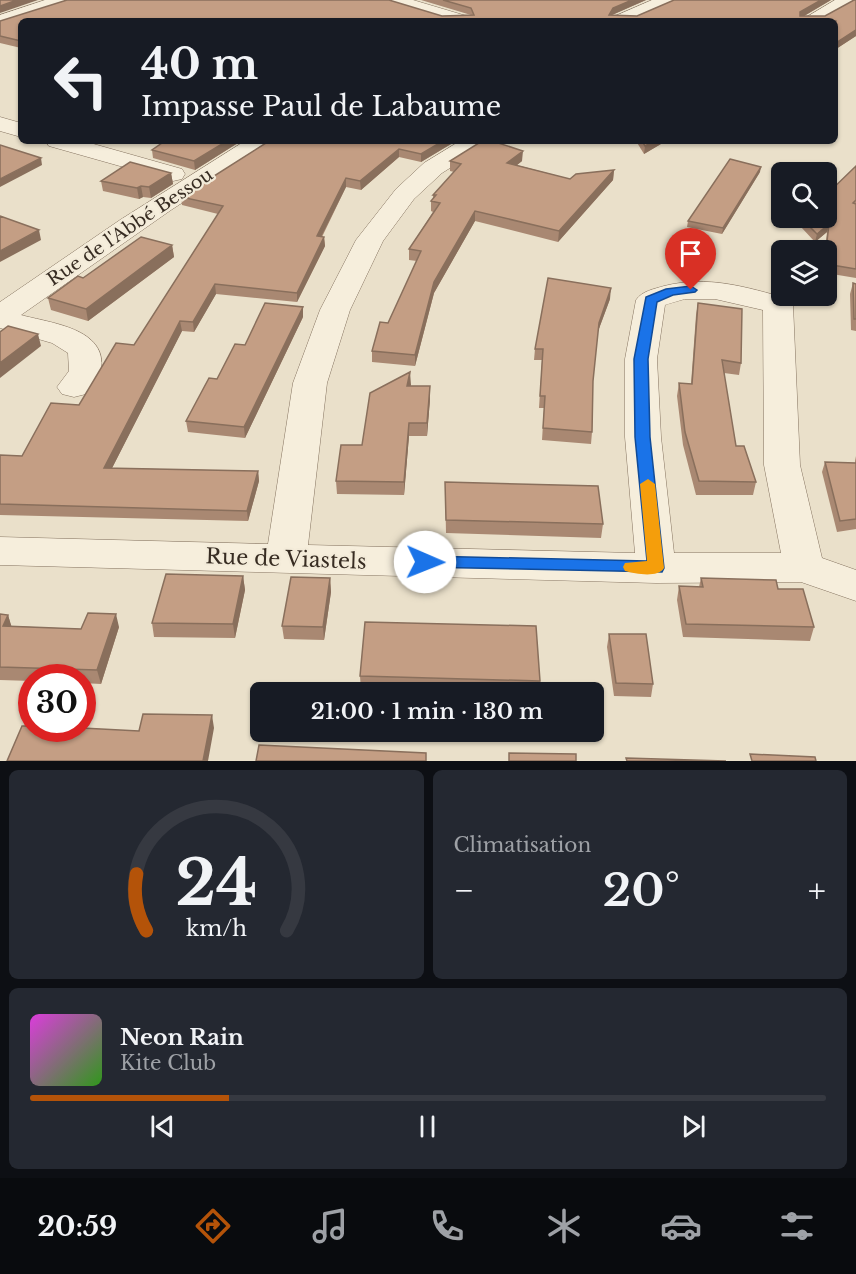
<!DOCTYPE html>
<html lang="fr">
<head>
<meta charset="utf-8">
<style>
  body { margin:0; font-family:"Libre Baskerville",serif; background:#242831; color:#f1f3f6; height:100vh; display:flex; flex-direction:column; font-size:22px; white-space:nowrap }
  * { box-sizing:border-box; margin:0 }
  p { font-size:20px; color:#9ea1a6 }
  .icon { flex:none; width:33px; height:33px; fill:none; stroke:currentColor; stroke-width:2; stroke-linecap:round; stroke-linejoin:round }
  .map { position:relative; height:761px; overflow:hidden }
  .sheet { display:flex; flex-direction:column; gap:9px; padding:9px; background:#0d0f14; flex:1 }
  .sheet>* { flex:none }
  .top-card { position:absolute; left:18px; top:18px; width:820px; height:126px; border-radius:9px; box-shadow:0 2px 4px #0004; background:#171b24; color:#f1f3f6; overflow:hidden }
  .fabs { position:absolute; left:771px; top:162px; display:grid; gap:12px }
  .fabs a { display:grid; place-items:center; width:66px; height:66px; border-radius:9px; background:#171b24; box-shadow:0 2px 4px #0004; font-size:30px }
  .speed { position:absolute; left:18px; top:664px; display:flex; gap:12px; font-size:30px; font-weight:700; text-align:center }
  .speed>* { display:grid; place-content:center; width:78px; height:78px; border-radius:50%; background:#171b24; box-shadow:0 2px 4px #0004; line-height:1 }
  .speed .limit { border:9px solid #d22; background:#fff; color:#111 }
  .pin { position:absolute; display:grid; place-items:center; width:51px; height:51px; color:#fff; margin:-62px -26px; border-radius:50% 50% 50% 0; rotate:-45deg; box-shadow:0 0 6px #0007 }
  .pin .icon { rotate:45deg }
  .me { position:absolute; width:66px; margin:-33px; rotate:91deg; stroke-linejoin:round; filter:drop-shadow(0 0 4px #0008) }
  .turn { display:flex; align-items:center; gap:21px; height:126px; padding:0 24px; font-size:27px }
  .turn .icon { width:78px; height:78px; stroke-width:2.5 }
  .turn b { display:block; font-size:42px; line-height:51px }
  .big { font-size:45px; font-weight:600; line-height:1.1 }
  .sheet .card { flex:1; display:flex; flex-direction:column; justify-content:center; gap:9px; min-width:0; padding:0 21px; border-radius:9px; background:#242831 }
  .sheet .dial { align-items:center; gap:0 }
  .dial svg { height:156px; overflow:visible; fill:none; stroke:#363941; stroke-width:7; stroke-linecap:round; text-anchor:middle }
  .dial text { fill:#f1f3f6; stroke:none }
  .song { display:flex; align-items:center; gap:18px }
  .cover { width:72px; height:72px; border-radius:9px; background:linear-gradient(135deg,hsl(300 70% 55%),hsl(110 70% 35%)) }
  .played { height:6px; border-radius:3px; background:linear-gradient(90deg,#b45309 25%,#363941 25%) }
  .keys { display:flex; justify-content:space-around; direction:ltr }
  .heat { display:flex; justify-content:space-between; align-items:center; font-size:33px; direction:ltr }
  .sheet .tiles { flex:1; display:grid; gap:9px; grid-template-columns:1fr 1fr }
  .card:last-child { grid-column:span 2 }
  .trip { position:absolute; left:250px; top:682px; width:354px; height:60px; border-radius:9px; background:#171b24; box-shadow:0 2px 4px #0004; font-weight:600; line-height:60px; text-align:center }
  .tab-bar { display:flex; height:96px; justify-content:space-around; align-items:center; background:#090b0e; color:#9ea1a6 }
  .tab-bar .icon { width:42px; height:42px }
  .tab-bar .current { color:#b45309 }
  .tab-bar b { font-size:27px; color:#f1f3f6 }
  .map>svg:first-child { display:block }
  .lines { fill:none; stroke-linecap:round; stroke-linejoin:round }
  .street-casing { stroke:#857360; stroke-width:1 }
  .street { fill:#f6eedc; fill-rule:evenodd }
  .wall { fill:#a98872 }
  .shaded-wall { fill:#896f5c }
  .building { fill:#c49e84; stroke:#896f5c; stroke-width:1.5 }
  .route { fill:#1a73e8; stroke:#114b97; stroke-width:1.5 }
  .slow { fill:#f59e0b }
  .labels { text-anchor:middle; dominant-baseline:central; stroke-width:4.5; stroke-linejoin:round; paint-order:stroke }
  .street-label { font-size:18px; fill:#372c22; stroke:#f3ebd9 }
  .near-street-label { font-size:21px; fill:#372c22; stroke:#f3ebd9 }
</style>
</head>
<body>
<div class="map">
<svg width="856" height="761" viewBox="0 0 856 761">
  <rect width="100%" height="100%" fill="#eae0ca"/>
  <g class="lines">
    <defs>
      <path id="street" d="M45,0H72L69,4L0,27V15Z
        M385,0H413L470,17L472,21H443L388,4Z
        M652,0H676L673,4L635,21H611L613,17Z
        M835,0H856V3L823,21H800Z
        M0,117L21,123V137L0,131Z
        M45,141H83L182,169L185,174L182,179L173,181L49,146Z
        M245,141H274L270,146L171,210L21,315C50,323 108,328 101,370C100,378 90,388 86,394L74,397L62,394L57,387L69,371L68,353L52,343L0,328V302L120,220Z
        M460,141H489L485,146L442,173L414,199L383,241L350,310L327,383L308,545L635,553L625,437V359L636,300C642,291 654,289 664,286C708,275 746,287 789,299L793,305L800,465L822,558L856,570V601L801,582L656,583L0,565V537L268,544L293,383L320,310L356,240L396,189L424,163ZM685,299H715L763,310L764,465L781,553H674L661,437L657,359L665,305Z"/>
    </defs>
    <use href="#street" class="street-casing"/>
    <use href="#street" class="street"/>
  </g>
  <path class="wall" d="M421,0H646L612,15L637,16L674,0H831L804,16H825L856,0V36L836,49L21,21V48L0,43V21L442,16L471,15Z
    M241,141L195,170L153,158L152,150Z
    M269,141H456L421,162L399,157L361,190L346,187L322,237H324L325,246L297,302L216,294L194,332L182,331L112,468L258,471L259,481L248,521L0,515V455L22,456L79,405L134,345L218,214L182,205L181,197Z
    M636,141H666L644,154Z
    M450,161H522L517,165L570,179L614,170L613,180L558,242L475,221L434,293L415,366L372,362V351L388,323L417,261L409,260V249L433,212L431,211V201L433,199V195L454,172L450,171Z
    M856,166V278L826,273V250H825L827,232L815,242L801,227L802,219Z
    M760,172L722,234L687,227L688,221Z
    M171,173L173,184L151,198L143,197L139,199L103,191L101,181Z
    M172,245L174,257L88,321L51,310L48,298Z
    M853,283L856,284V331L851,330L850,294Z
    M610,299L597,334L593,381L592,432L591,444L542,440L544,408H539L542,360H534L535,349Z
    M698,303L741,363L739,375L724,373L736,446L756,482L753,495H696L683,445L677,396L679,383L691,384L696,315Z
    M303,317L245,438L188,432L186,421L217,379L245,345Z
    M410,386H430V399L427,436H409L404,495L337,494L336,481L362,445Z
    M856,456V529L837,532L822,472L825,462L855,463V461Z
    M445,482L603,524L601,538L446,533Z
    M243,576L245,590L235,638L154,637L152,623Z
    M330,578L331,592L324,640L284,639L282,626Z
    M701,578L778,589L814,627L810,641L683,637L677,600L679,586L699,587Z
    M0,614L8,615L11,626L81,629L119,627L101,684L82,683V678H32V681L0,680Z
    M609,634L653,684L651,697L614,696L607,647Z
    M360,676L540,681L538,693H485L361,690Z"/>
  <path class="shaded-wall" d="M17,0H38L0,13V6Z
    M632,0H646L612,15H609L613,8Z
    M821,0H831L799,19L800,12Z
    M856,30V36L836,49V43Z
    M227,141H241L195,170L194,161Z
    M443,141H456L421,162V154Z
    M654,141H666L644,154L645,146Z
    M399,149V157L361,190L360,181Z
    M523,151L522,161L507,173V163Z
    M41,158L42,165L0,187V179Z
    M761,167L760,172L722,234L723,228Z
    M614,170L613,180L558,242L559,231Z
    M171,173L173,184L151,198L149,187Z
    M346,178V187L317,245V236Z
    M141,186L143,197L139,199L137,188Z
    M475,211V221L434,293L415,366V355L434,282Z
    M829,224L827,232L815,242L817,234Z
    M39,230L41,240L0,262V251Z
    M324,237L325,246L297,302V293Z
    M172,245L174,257L88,321L86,309Z
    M215,284L216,294L194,332L193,322Z
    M611,288L610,299L597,334L599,323Z
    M303,307V317L245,438L244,427Z
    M180,321L182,331L107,478L104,468Z
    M38,334L41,346L0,378V363Z
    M410,372L411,385L407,398V386Z
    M430,386V399L427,436V423Z
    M409,423V436L404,495V482Z
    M258,471L259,481L248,521L247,511Z
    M243,576L245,590L235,638L233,624Z
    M330,578L331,592L324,640L323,627Z
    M116,614L119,627L101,684L97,670Z
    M8,615L12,628L3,626Z
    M212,715L214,728L208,761H203Z"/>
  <path class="building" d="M0,0H17L0,6Z
    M67,0H389L442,16L474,15L471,8L443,0H632L613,8L609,15L637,16L674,0H821L800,12V16H825L854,0H856V30L836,43V21H21V41L0,36V21Z
    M165,141H227L194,161L152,150Z
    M269,141H443L421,154L399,149L360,181L346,178L317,236L324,237L297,293L215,284L193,322L180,321L104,468L258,471L247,511L0,504V455L22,456L51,403L79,405L116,343L134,345L223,206L181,197Z
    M482,141H492L523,151L507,163L570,179L576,174L614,170L559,231L475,211L434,282L415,355L372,351L380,322L388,323L421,251L409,249L440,203L431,201L436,195H433L461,164L450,161Z
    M642,141H654L645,146Z
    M0,145L41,158L0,179Z
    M730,159L761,167L723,228L688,221Z
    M130,162L171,173L149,187L141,186L137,188L101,181Z
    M856,166V200L853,203L856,204V269L826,264V250L829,224L817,234L802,219L804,218H826V195Z
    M0,216L39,230L0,251Z
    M141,237L172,245L86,309L48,298L78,276L83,278Z
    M548,278L611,288L599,323L593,381L592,432L543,428L545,396H540L543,349H535Z
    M853,283L856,284V319H854Z
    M265,303L303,307L244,427L186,421L209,378L217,379L235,344L245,345Z
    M698,303L742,309L741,363L722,360L736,446H744L756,482L699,481L685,432L679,383L692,384Z
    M8,326L38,334L0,363V332Z
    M410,372L407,386H430L427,423H409L404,482L336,481L341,445H362L370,393Z
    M825,462L856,463V519L840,521Z
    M445,482L598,486L603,524L446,520Z
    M166,574L243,576L233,624L152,623Z
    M291,577L330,578L323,627L282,626Z
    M701,578L776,580L778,589H803L814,627L686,624L679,586L703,587Z
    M88,613L116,614L97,670L0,667V614L8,615L3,626L81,629Z
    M365,622L536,626L540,681L360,676Z
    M609,634H646L653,684L616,683Z
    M143,714L212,715L203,761H7L22,726H32V729L82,728L139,731Z
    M259,745L426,753V761H256Z
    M509,753L576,754V761H509Z
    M750,754L815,757L816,761H752Z
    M626,758L726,761H627Z"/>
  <path class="route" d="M691,286L697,290L695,292L673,295L657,302L648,359L650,437L664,568L662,572L419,567L417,562L425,556L647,561L635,437L634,359L646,297L666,289Z"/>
  <path class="slow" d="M648,479L655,484L664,568C658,578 636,574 625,571L623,567L625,563L647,561L640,484Z"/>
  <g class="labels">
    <g class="street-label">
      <text transform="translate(130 227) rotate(-34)">Rue de l'Abbé Bessou</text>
    </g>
    <g class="near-street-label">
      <text transform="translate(286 559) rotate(2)">Rue de Viastels</text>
    </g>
  </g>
</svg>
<div class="fabs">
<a><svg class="icon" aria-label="search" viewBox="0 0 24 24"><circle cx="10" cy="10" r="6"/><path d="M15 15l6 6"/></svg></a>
<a><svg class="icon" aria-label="layers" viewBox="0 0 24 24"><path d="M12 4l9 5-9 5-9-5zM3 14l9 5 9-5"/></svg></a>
</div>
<div class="speed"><div class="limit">30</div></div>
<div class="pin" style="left:691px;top:290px;background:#d93025"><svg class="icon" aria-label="arrive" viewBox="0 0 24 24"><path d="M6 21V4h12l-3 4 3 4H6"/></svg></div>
<svg class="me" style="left:425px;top:562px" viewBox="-20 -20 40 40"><circle r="19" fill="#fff"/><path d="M0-13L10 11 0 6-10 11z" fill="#1a73e8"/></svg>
<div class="trip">21:00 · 1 min · 130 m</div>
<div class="top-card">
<div class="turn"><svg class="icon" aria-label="left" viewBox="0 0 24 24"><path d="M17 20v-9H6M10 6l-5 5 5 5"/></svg><div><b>40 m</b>Impasse Paul de Labaume</div></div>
</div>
</div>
<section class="sheet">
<div class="tiles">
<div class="card dial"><svg viewBox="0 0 100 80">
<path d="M14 69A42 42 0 1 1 86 69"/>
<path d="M14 69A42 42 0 0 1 9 40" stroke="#b45309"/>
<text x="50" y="56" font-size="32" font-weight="700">24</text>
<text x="50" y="72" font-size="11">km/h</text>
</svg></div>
<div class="card"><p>Climatisation</p>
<div class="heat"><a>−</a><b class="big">20°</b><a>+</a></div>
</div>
<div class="card">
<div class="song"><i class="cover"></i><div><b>Neon Rain</b><p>Kite Club</p></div></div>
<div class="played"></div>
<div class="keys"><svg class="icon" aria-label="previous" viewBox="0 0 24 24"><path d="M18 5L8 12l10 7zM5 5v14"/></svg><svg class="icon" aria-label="pause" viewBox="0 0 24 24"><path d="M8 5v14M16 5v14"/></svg><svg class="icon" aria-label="next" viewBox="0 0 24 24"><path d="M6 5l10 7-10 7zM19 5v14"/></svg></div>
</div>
</div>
</section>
<nav class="tab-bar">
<b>20:59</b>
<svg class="icon current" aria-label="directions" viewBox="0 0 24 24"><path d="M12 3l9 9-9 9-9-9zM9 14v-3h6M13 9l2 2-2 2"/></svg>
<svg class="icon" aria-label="music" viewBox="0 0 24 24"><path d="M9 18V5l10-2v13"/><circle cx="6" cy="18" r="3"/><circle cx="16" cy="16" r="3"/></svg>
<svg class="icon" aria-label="phone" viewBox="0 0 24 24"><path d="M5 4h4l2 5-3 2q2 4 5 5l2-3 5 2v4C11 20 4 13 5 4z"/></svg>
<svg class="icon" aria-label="climate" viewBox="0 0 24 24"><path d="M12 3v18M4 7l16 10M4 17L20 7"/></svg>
<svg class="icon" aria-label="car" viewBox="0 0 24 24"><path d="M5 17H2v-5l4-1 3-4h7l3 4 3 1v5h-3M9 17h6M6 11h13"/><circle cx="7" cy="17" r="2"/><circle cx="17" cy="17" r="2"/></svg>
<svg class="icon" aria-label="filters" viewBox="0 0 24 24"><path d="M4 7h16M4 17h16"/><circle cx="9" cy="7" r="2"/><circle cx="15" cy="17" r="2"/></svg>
</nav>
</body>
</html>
